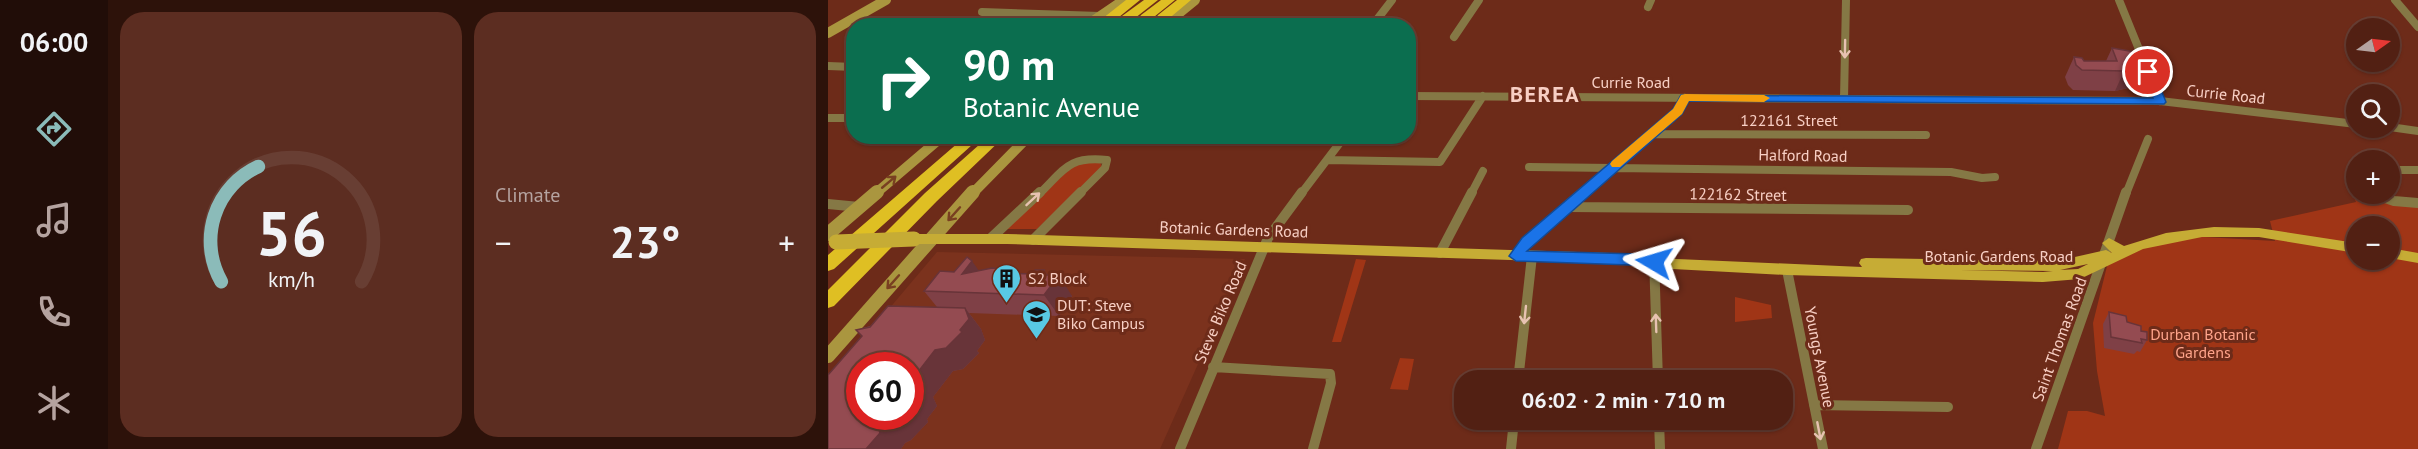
<!DOCTYPE html>
<html lang="en">
<head>
<meta charset="utf-8">
<style>
  body { margin:0; font-family:"PT Sans",sans-serif; background:#5c2d21; color:#f1f3f6; height:100vh; display:flex; flex-direction:column; font-size:22px; white-space:nowrap }
  * { box-sizing:border-box; margin:0 }
  p { font-size:20px; color:#b5a3a0 }
  .icon { flex:none; width:33px; height:33px; fill:none; stroke:currentColor; stroke-width:2; stroke-linecap:round; stroke-linejoin:round }
  .map { position:relative; flex:1; overflow:hidden }
  .side { display:flex; flex-direction:column; gap:12px; padding:12px; background:#2d120a; width:720px }
  .side>* { flex:none }
  .top-card { position:absolute; left:18px; top:18px; width:570px; height:126px; border-radius:24px; box-shadow:0 2px 4px #0004,0 0 0 2px #683e33; background:#0b6e4f; color:#fff; overflow:hidden }
  .needle { width:39px; rotate:76deg }
  .controls { position:absolute; left:1518px; top:18px; display:grid; gap:12px }
  .controls a { display:grid; place-items:center; width:54px; height:54px; border-radius:50%; background:#522013; box-shadow:0 2px 4px #0004,0 0 0 2px #683e33; font-size:30px }
  .speed { position:absolute; left:18px; top:352px; display:flex; gap:12px; font-size:30px; font-weight:700; text-align:center }
  .speed>* { display:grid; place-content:center; width:78px; height:78px; border-radius:50%; background:#522013; box-shadow:0 2px 4px #0004,0 0 0 2px #683e33; line-height:1 }
  .speed .limit { border:9px solid #d22; background:#fff; color:#111 }
  .pin { position:absolute; display:grid; place-items:center; width:51px; height:51px; color:#fff; margin:-26px; border:3px solid #fff; border-radius:50%; box-shadow:0 2px 6px #0007 }
  .me { position:absolute; width:66px; margin:-33px; rotate:277deg; stroke-linejoin:round; filter:drop-shadow(0 0 4px #0008) }
  .turn { display:flex; align-items:center; gap:21px; height:126px; padding:0 18px; font-size:27px }
  .turn .icon { width:78px; height:78px; stroke-width:2.5 }
  .turn b { display:block; font-size:42px; line-height:51px }
  .big { font-size:45px; font-weight:700; line-height:1.1 }
  .side .widget { flex:1; display:flex; flex-direction:column; justify-content:center; gap:9px; min-width:0; padding:0 21px; border-radius:24px; background:#5c2d21 }
  .side .dial { align-items:center; gap:0 }
  .dial svg { height:156px; overflow:visible; fill:none; stroke:#683e33; stroke-width:7; stroke-linecap:round; text-anchor:middle }
  .dial text { fill:#f1f3f6; stroke:none }
  .heat { display:flex; justify-content:space-between; align-items:center; font-size:33px; direction:ltr }
  .side .tiles { flex:1; display:grid; gap:12px; grid-template-columns:repeat(2,1fr) }
  .trip { position:absolute; left:626px; top:370px; width:339px; height:60px; border-radius:24px; background:#522013; box-shadow:0 2px 4px #0004,0 0 0 2px #683e33; font-weight:700; line-height:60px; text-align:center }
  main { display:flex; flex:1; min-height:0 }
  .menu { display:flex; flex-direction:column; width:108px; justify-content:space-around; align-items:center; background:#210d08; color:#b5a3a0 }
  .menu .icon { width:42px; height:42px }
  .menu .on { color:#8bbbb9 }
  .menu b { font-size:27px; color:#f1f3f6 }
  .map>svg:first-child { display:block }
  .built { fill:#7b321d; fill-rule:evenodd }
  .green { fill:#a03516; fill-rule:evenodd }
  .lines { fill:none; stroke-linecap:round; stroke-linejoin:round }
  .minor-far1 { stroke:#857845; stroke-width:8 }
  .minor { stroke:#857845; stroke-width:10 }
  .secondary-far1 { stroke:#aa963f; stroke-width:10 }
  .secondary { stroke:#aa963f; stroke-width:14 }
  .primary { fill:#c6ac35; fill-rule:evenodd }
  .motorway { fill:#dfbf23; fill-rule:evenodd }
  .primary-bridge { stroke:#c6ac35; stroke-width:15 }
  .wall { fill:#7f4046 }
  .shaded-wall { fill:#683439 }
  .building { fill:#944b51; stroke:#683439; stroke-width:1.5 }
  .oneway { stroke:#e7c2b1 }
  .oneway2 { stroke:#794021 }
  .route { fill:#1a73e8; stroke:#114b97; stroke-width:1.5 }
  .slow { fill:#f59e0b }
  .labels { text-anchor:middle; dominant-baseline:central; stroke-width:6; stroke-linejoin:round; paint-order:stroke }
  .street-label { font-size:16px; fill:#f8cfc4; stroke:#6d2b19 }
  .poi-label { font-size:16px; fill:#f8cfc4; stroke:#6d2b19; text-anchor:start }
  .park-label { font-size:16px; fill:#fea38a; stroke:#6d2b19 }
  .district-label { font-size:22px; font-weight:bold; letter-spacing:1.5px; fill:#f8cfc4; stroke:#6d2b19 }
</style>
</head>
<body>
<main>
<nav class="menu">
<b>06:00</b>
<svg class="icon on" aria-label="directions" viewBox="0 0 24 24"><path d="M12 3l9 9-9 9-9-9zM9 14v-3h6M13 9l2 2-2 2"/></svg>
<svg class="icon" aria-label="music" viewBox="0 0 24 24"><path d="M9 18V5l10-2v13"/><circle cx="6" cy="18" r="3"/><circle cx="16" cy="16" r="3"/></svg>
<svg class="icon" aria-label="phone" viewBox="0 0 24 24"><path d="M5 4h4l2 5-3 2q2 4 5 5l2-3 5 2v4C11 20 4 13 5 4z"/></svg>
<svg class="icon" aria-label="climate" viewBox="0 0 24 24"><path d="M12 3v18M4 7l16 10M4 17L20 7"/></svg>
</nav>
<section class="side">
<div class="tiles">
<div class="widget dial"><svg viewBox="0 0 100 80">
<path d="M14 69A42 42 0 1 1 86 69"/>
<path d="M14 69A42 42 0 0 1 33 10" stroke="#8bbbb9"/>
<text x="50" y="56" font-size="32" font-weight="700">56</text>
<text x="50" y="72" font-size="11">km/h</text>
</svg></div>
<div class="widget"><p>Climate</p>
<div class="heat"><a>−</a><b class="big">23°</b><a>+</a></div>
</div>
</div>
</section>
<div class="map">
<svg width="1590" height="449" viewBox="0 0 1590 449">
  <rect width="100%" height="100%" fill="#6d2b19"/>
  <path class="built" d="M109,252L417,259L332,449H0V381ZM32,366H82V417H32Z"/>
  <path class="green" d="M272,162L274,167L209,229H178L247,164Z
    M1520,183L1528,184V194H1543L1590,204V449H1230L1240,411H1259L1277,416L1269,371L1265,323L1281,258L1358,236L1447,241L1442,221L1528,202ZM1528,226H1562V260H1528Z
    M528,259L538,260L513,342H504Z
    M907,297L943,305L944,318L907,322Z
    M572,358L586,359L580,390L562,389Z"/>
  <g class="lines">
    <path class="minor-far1" d="M1291,0L1332,101
      M1567,0L1590,27
      M820,7L823,0
      M154,12L272,16
      M544,26L564,0
      M626,37L651,0
      M0,66L26,67
      M580,96L1332,101L1528,124
      M1016,99L1018,0
      M0,118H26
      M1562,127L1590,131
      M824,134L1098,135
      M500,160L612,162L655,96
      M701,167L1123,172L1154,178L1167,177
      M1562,170H1590
      M211,194C237,169 240,156 279,160L277,168L251,194
      M473,194L517,136
      M643,194L655,171
      M754,194L850,111L857,98
      M1298,194L1320,139"/>
    <path class="minor" d="M1545,194L1566,201L1590,203
      M0,204L31,207
      M740,207L1080,210
      M162,239L212,192
      M205,240L253,192
      M612,253L644,192
      M688,256L699,241L755,192
      M826,257L830,381
      M959,270L995,449
      M385,367L502,374L503,383L485,449
      M690,381L704,256
      M986,405L1120,407
      M831,420L832,449
      M352,449L440,238L474,192
      M683,449L686,420
      M1208,449L1298,192"/>
    <path class="secondary-far1" d="M258,26L296,0
      M335,26L367,0
      M0,33L58,0
      M47,194L115,136
      M144,194L201,136"/>
    <path class="secondary" d="M0,234L49,192
      M0,356L145,192"/>
    <path class="primary" d="M1386,227L1431,228L1528,243V253L1431,237H1374L1315,249L1252,279L1215,282L959,275L826,268L811,264L179,244H86L79,239L86,234H179L811,254L826,258L1034,267L1031,263L1033,259L1038,258L1229,261L1278,250L1284,253L1274,243L1281,238L1296,246L1338,233ZM1260,264L1250,269L1232,270ZM1131,270L1225,271L1215,272Z
      M1562,248L1590,253V263L1562,258Z"/>
    <path class="motorway" d="M298,0H312L280,26H265Z
      M316,0H330L302,22H294L292,19L294,16Z
      M333,0H347L321,21H313L311,18L313,15Z
      M349,0H363L338,21H330L328,18L330,15Z
      M138,136H154L6,269L0,271V255Z
      M161,136H177L109,201L6,306L0,308V290L97,193Z"/>
    <path class="primary-bridge" d="M8,242L86,239"/>
  </g>
  <path class="wall" d="M1284,48L1305,87L1287,91L1245,90L1240,85L1237,77L1246,57L1256,61H1278Z
    M216,270L219,275L244,296L231,316L141,313L153,329L157,340L149,351L151,353L135,369L125,371L105,397L109,406L99,419L100,422L83,440L77,443L73,449H0L33,336L28,330L109,307L96,291L126,272L176,271L178,273L204,274Z
    M1281,312L1313,331L1319,340L1312,352L1309,351L1306,354L1276,348L1275,324Z"/>
  <path class="shaded-wall" d="M1315,67L1305,87L1287,91L1296,71Z
    M144,261L159,282L134,274Z
    M216,270L225,283L231,275L244,296L231,316L216,295L213,275Z
    M137,308L153,329L157,340L149,351L151,353L135,369L125,371L105,397L109,406L99,419L100,422L83,440L77,443L73,449H38L57,422L65,417H82V394L87,376L107,350L132,330Z"/>
  <path class="building" d="M1284,48L1313,53L1317,61L1315,67L1296,71L1254,70L1248,65L1246,57L1254,58L1256,61H1289Z
    M139,257L144,261L134,274L164,268L174,269L172,271H176L175,273L204,274L207,270H216L213,275H231L216,295L96,291L112,271L126,272Z
    M60,306L137,308L141,319L132,330L134,332L118,348L107,350L87,376L90,385L82,394V366H32V417H65L63,419L57,422L51,430L52,433L38,449H0V375L34,336L28,330L42,327Z
    M1281,312L1298,316L1299,322L1313,326V331L1319,332V340L1313,339L1314,343L1283,337Z"/>
  <defs><path id="oneway-shaft" d="M-6 0H5M1.5-3L5.5 0L1.5 3" fill="none" stroke-width="1.6" stroke-linecap="round" stroke-linejoin="round" transform="scale(1.5)"/></defs>
  <g class="oneway">
    <use href="#oneway-shaft" transform="translate(1017 49) rotate(91)"/>
    <use href="#oneway-shaft" transform="translate(205 199) rotate(-43)"/>
    <use href="#oneway-shaft" transform="translate(697 315) rotate(96)"/>
    <use href="#oneway-shaft" transform="translate(828 323) rotate(-92)"/>
    <use href="#oneway-shaft" transform="translate(991 431) rotate(79)"/>
  </g>
  <g class="oneway2">
    <use href="#oneway-shaft" transform="translate(61 182) rotate(-40)"/>
    <use href="#oneway-shaft" transform="translate(126 214) rotate(132)"/>
    <use href="#oneway-shaft" transform="translate(65 282) rotate(132)"/>
  </g>
  <path class="route" d="M1320,69L1326,72L1338,102L1336,104L861,101L854,114L699,251L811,254L831,259L833,262L831,266L688,261L681,256L694,238L845,109L853,95L1325,98L1315,72Z"/>
  <path class="slow" d="M857,94L936,95L942,98L936,102L861,101L854,114L792,167H784L782,164L784,161L845,109L853,95Z"/>
  <defs>
    <symbol id="building-pin" viewBox="-11 -11 22 30"><path d="M0 17L-7.5 6A9.5 9.5 0 1 1 7.5 6Z" fill="#58c9e4" stroke="#6d2b19"/><path d="M-4-6H4V6H1V3H-1V6H-4ZM-2.5-4.3h1.7v1.8h-1.7ZM.8-4.3h1.7v1.8H.8ZM-2.5-1h1.7V.8h-1.7ZM.8-1h1.7V.8H.8Z" fill="#111"/></symbol>
    <symbol id="university-pin" viewBox="-11 -11 22 30"><path d="M0 17L-7.5 6A9.5 9.5 0 1 1 7.5 6Z" fill="#58c9e4" stroke="#6d2b19"/><path d="M0-5L7-2L0 1L-7-2ZM-4 1L0 2.5L4 1V4Q0 6-4 4Z" fill="#111"/></symbol>
  </defs>
  <g fill-rule="evenodd">
    <use href="#building-pin" x="162" y="262" width="33" height="45"/>
    <use href="#university-pin" x="192" y="298" width="33" height="45"/>
  </g>
  <g class="labels">
    <g class="street-label">
      <text x="803" y="82">Currie Road</text>
      <text transform="translate(1398 94) rotate(6)">Currie Road</text>
      <text x="961" y="120">122161 Street</text>
      <text transform="translate(975 155) rotate(1)">Halford Road</text>
      <text transform="translate(910 194) rotate(1)">122162 Street</text>
      <text transform="translate(406 229) rotate(2)">Botanic Gardens Road</text>
      <text x="1171" y="256">Botanic Gardens Road</text>
      <text transform="translate(392 312) rotate(-67)">Steve Biko Road</text>
      <text transform="translate(1231 339) rotate(-70)">Saint Thomas Road</text>
      <text transform="translate(992 357) rotate(79)">Youngs Avenue</text>
    </g>
    <g class="poi-label">
      <text x="200" y="278">S2 Block</text>
      <text x="229" y="305">DUT: Steve<tspan x="229" dy="18">Biko Campus</tspan></text>
    </g>
    <g class="park-label">
      <text x="1375" y="334">Durban Botanic<tspan x="1375" dy="18">Gardens</tspan></text>
    </g>
    <g class="district-label">
      <text x="717" y="94">BEREA</text>
    </g>
  </g>
</svg>
<div class="controls">
<a><svg class="needle" viewBox="-14 -14 28 28"><path d="M0-13l5 13h-10z" fill="#e53935"/><path d="M0 13l5-13h-10z" fill="#b5a3a0"/></svg></a>
<a><svg class="icon" aria-label="search" viewBox="0 0 24 24"><circle cx="10" cy="10" r="6"/><path d="M15 15l6 6"/></svg></a>
<a>+</a>
<a>−</a>
</div>
<div class="speed"><div class="limit">60</div></div>
<div class="pin" style="left:1320px;top:72px;background:#d93025"><svg class="icon" aria-label="arrive" viewBox="0 0 24 24"><path d="M6 21V4h12l-3 4 3 4H6"/></svg></div>
<svg class="me" style="left:826px;top:262px" viewBox="-20 -20 40 40"><path d="M0-17L14 15 0 8-14 15z" fill="#1a73e8" stroke="#fff" stroke-width="4"/></svg>
<div class="trip">06:02 · 2 min · 710 m</div>
<div class="top-card">
<div class="turn"><svg class="icon" aria-label="right" viewBox="0 0 24 24"><path d="M7 20v-9h11M14 6l5 5-5 5"/></svg><div><b>90 m</b>Botanic Avenue</div></div>
</div>
</div>
</main>
</body>
</html>
